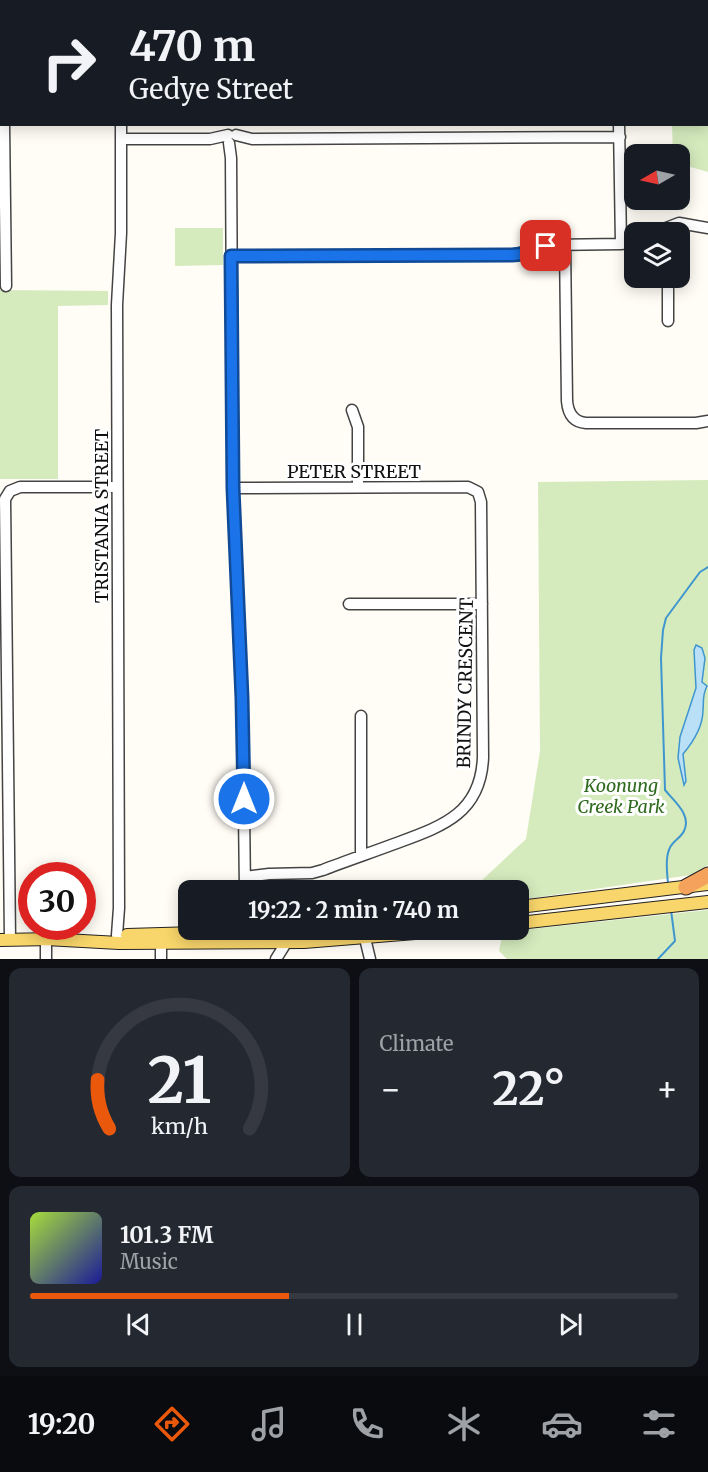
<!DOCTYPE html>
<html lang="en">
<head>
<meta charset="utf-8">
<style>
  body { margin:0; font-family:Merriweather,serif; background:#242831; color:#f1f3f6; height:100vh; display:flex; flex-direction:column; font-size:22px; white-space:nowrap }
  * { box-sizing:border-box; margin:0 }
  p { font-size:20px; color:#9ea1a6 }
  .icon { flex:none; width:33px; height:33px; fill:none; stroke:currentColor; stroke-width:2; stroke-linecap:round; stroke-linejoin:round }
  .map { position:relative; height:959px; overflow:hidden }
  .sheet { display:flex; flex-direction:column; gap:9px; padding:9px; background:#0d0f14; flex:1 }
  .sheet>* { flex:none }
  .top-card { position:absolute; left:0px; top:0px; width:708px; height:126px; box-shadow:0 3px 15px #0003; background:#171b24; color:#f1f3f6; overflow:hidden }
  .needle { width:39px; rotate:261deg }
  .buttons { position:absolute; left:624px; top:144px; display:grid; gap:12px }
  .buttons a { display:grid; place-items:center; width:66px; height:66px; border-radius:12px; background:#171b24; box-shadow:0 3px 15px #0003; font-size:30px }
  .speed { position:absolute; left:18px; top:862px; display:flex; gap:12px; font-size:30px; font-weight:700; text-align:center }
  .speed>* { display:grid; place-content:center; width:78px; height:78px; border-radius:50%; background:#171b24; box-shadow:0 3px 15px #0003; line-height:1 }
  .speed .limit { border:9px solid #d22; background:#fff; color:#111 }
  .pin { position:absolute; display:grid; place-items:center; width:51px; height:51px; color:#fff; margin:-26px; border-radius:12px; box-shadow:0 3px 9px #0006 }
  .me { position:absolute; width:66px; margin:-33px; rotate:0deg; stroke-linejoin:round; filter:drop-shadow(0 0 4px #0008) }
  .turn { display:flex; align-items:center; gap:21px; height:126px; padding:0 30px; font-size:27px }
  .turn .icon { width:78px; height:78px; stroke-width:2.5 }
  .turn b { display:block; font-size:42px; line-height:51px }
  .big { font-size:45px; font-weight:700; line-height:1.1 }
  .sheet .tile { flex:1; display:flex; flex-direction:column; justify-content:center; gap:9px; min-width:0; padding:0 21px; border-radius:12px; background:#242831 }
  .sheet .dial { align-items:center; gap:0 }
  .dial svg { height:156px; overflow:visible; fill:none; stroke:#363941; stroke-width:7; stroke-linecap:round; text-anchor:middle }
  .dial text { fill:#f1f3f6; stroke:none }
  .song { display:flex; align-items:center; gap:18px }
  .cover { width:72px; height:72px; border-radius:9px; background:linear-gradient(135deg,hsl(80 70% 55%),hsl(240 70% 35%)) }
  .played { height:6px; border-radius:3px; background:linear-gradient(90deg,#ea580c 40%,#363941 40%) }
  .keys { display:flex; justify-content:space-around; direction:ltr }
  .heat { display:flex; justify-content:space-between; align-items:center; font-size:33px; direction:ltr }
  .sheet .tiles { flex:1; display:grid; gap:9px; grid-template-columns:1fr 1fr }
  .tile:last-child { grid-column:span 2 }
  .trip { position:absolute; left:178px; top:880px; width:351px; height:60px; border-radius:12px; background:#171b24; box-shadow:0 3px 15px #0003; font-weight:700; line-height:60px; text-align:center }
  .dock { display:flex; height:96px; justify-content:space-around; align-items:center; background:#090b0e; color:#9ea1a6 }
  .dock .icon { width:42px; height:42px }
  .dock .selected { color:#ea580c }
  .dock b { font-size:27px; color:#f1f3f6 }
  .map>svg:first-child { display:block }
  .green { fill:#d5ebbd }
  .water { fill:#b9e0f7; stroke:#3f96cf; stroke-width:1.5 }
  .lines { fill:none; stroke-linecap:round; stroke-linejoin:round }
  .stream { stroke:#3f96cf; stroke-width:2 }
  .minor-casing { stroke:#444; stroke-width:13 }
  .major-casing { stroke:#222; stroke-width:14 }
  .highway-casing { stroke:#222; stroke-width:17 }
  .minor { stroke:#fff; stroke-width:10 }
  .major { stroke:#f9d66b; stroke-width:12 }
  .highway { stroke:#f5a25d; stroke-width:15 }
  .route-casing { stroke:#114b97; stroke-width:15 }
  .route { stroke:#1a73e8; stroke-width:10 }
  .labels { text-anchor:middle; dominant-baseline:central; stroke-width:6; stroke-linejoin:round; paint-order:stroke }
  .street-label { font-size:18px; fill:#111; stroke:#fff }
  .park-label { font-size:18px; font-style:italic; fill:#2f6b1f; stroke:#fff }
</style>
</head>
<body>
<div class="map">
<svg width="708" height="959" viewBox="0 0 708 959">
  <rect width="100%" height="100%" fill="#fffdf5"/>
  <path class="green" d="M665,0H708V172L680,164V154H673L672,125L706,124V2Z
    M175,228H223V265L175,266Z
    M0,290L108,291V305L58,306V479H0Z
    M708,480V865L691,875L519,900V891H454L480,882L526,839L540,751L538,482Z
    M708,910V959H507L499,951L503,932Z"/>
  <path class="water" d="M696,645L702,648L705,658L702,682L707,686C702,696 704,700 703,710C703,727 694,741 683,754L686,781L684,785L678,758L680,737L696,688L694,650Z"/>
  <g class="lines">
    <path class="stream" d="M668,883C667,873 665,859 669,850C671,842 681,838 684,831C692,815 674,801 665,790L661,658L663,630L666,618L700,572L708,567
      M658,959L675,941L671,910"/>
    <defs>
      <path id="minor" d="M20,0V2
        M365,0V2
        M482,0V2
        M605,0V2
        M246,2V0
        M0,22L2,69
        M4,124L6,286
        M619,124L621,244
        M236,135L252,139L620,137
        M121,139H210L228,135
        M229,143L231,158L233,488L243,731L245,891
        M656,232L679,223L708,228
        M565,244L567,401C568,413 573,422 586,423H696L708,421
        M231,256L512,255L550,245L621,244L634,242
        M668,278V321
        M352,410L358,427V487
        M233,488L468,487L478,492L481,502L483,757C481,815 440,827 394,844C370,853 346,861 323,870L312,873L269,874L245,877
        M349,604H482
        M361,716V856
        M363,930L370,959
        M161,935V959
        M10,939L5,499L10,491L20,487H117
        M119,943L117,935L119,908L117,305L121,233V124
        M46,959V939
        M276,959L286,943"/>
      <path id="major" d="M519,907L708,884
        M519,923L708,902
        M127,935L303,930
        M46,939L119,943L304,942L452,930
        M0,940L53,939"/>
      <path id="highway" d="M686,887L708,875"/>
    </defs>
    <use href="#minor" class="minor-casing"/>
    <use href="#major" class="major-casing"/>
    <use href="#highway" class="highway-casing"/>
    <use href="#minor" class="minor"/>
    <use href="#major" class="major"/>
    <use href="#highway" class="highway"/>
  </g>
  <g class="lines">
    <defs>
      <path id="route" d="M244,799L242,698L233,488L231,256L512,255L523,254L546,246"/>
    </defs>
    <use href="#route" class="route-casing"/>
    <use href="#route" class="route"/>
  </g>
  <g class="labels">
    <g class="street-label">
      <text x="354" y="471">PETER STREET</text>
      <text transform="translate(101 516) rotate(-90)">TRISTANIA STREET</text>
      <text transform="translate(465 683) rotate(-89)">BRINDY CRESCENT</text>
    </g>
    <g class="park-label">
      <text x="621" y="785">Koonung<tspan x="621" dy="21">Creek Park</tspan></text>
    </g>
  </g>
</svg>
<div class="buttons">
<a><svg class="needle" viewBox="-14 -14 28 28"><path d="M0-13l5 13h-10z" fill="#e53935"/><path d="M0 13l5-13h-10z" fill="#9ea1a6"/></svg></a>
<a><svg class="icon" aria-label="layers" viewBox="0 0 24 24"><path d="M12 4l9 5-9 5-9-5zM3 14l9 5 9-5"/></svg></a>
</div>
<div class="speed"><div class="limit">30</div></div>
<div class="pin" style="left:546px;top:246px;background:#d93025"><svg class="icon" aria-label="arrive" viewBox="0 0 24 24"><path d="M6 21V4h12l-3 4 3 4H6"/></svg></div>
<svg class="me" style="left:244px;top:799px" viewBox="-20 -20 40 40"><circle r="17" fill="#1a73e8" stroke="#fff" stroke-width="3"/><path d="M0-11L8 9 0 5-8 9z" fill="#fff"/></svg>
<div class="trip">19:22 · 2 min · 740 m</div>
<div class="top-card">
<div class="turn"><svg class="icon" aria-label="right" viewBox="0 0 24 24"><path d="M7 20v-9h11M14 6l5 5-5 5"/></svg><div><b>470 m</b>Gedye Street</div></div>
</div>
</div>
<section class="sheet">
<div class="tiles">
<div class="tile dial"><svg viewBox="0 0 100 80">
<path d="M14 69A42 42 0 1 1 86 69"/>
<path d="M14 69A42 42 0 0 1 8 44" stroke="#ea580c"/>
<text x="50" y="56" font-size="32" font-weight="700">21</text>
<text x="50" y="72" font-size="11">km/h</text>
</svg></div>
<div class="tile"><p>Climate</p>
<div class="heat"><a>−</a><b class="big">22°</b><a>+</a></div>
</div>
<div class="tile">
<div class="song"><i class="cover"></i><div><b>101.3 FM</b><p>Music</p></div></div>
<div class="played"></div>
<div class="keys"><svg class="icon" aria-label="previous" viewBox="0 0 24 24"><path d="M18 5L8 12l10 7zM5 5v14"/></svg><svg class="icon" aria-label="pause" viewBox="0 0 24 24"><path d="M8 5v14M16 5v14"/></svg><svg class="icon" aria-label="next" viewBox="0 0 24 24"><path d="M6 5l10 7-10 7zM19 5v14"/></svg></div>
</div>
</div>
</section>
<nav class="dock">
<b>19:20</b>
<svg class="icon selected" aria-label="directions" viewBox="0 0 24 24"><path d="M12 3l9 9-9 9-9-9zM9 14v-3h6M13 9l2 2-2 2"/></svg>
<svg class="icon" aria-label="music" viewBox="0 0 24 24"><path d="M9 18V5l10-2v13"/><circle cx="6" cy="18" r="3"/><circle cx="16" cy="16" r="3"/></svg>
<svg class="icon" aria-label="phone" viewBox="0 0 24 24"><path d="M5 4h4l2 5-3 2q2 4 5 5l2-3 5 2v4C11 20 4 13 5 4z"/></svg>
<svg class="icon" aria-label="climate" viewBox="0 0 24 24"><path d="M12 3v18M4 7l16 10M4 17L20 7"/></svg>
<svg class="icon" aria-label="car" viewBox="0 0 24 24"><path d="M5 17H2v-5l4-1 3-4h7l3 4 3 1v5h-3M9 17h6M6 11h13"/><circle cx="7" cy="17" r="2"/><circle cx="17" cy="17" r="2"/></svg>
<svg class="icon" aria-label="filters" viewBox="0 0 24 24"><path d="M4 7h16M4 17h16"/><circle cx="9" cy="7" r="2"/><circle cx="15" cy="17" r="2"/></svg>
</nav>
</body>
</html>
